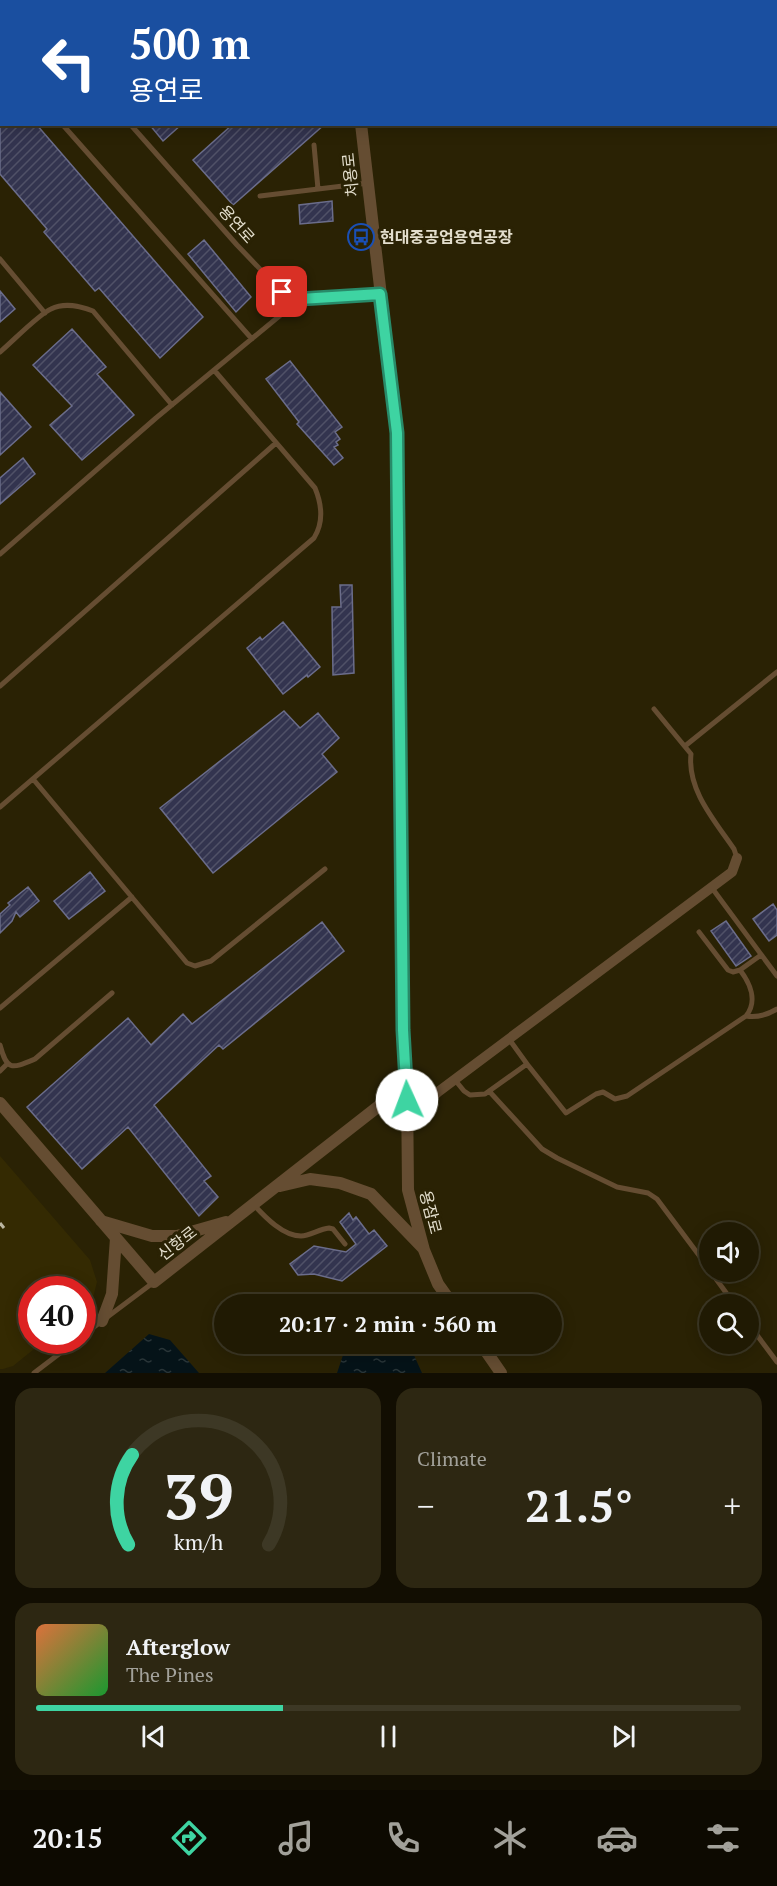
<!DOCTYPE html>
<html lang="en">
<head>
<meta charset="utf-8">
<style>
  body { margin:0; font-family:"PT Serif","Noto Sans KR",serif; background:#2d2712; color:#f1f3f6; height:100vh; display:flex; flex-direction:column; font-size:22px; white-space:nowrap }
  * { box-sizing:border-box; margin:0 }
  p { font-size:20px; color:#a2a19a }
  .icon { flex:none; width:33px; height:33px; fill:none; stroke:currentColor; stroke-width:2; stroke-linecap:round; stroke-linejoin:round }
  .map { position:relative; height:1373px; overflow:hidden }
  .details { display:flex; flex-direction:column; gap:15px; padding:15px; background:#120e02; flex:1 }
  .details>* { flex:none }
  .top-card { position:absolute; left:0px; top:0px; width:777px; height:126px; box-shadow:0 3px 15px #0003,0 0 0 2px #3d3825; background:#1a4fa0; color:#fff; overflow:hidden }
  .fabs { position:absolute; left:699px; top:1222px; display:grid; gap:12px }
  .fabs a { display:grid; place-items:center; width:60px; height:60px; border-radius:50%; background:#201a03; box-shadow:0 3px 15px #0003,0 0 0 2px #3d3825; font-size:30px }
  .speed { position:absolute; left:18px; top:1276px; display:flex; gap:12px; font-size:30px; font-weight:700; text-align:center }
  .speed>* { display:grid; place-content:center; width:78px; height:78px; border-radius:50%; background:#201a03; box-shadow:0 3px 15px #0003,0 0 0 2px #3d3825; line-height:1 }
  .speed .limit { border:9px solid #d22; background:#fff; color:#111 }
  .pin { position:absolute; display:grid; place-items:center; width:51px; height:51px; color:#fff; margin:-26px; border-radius:12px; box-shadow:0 3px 9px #0006 }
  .me { position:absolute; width:66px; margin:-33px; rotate:358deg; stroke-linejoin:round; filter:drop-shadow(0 0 4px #0008) }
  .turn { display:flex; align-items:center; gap:21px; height:126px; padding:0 30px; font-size:27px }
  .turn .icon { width:78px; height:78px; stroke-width:2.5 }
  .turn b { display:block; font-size:42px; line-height:51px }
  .big { font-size:45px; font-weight:700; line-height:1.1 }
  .details .widget { flex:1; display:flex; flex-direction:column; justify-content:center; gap:9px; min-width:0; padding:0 21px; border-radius:18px; background:#2d2712 }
  .details .dial { align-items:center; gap:0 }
  .dial svg { height:156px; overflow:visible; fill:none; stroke:#3d3825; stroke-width:7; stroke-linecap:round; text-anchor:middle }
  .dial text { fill:#f1f3f6; stroke:none }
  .song { display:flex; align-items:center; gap:18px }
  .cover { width:72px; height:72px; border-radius:9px; background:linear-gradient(135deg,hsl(20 70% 55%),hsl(130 70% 35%)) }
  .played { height:6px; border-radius:3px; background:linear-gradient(90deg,#3ed4a2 35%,#3d3825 35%) }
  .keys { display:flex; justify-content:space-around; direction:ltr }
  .heat { display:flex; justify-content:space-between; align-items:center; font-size:33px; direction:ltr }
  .details .tiles { flex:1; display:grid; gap:15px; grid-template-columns:1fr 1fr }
  .widget:last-child { grid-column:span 2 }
  .trip { position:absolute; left:214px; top:1294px; width:348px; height:60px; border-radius:30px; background:#201a03; box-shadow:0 3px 15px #0003,0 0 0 2px #3d3825; font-weight:700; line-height:60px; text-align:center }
  .dock { display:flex; height:96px; justify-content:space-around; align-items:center; background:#0d0a01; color:#a2a19a }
  .dock .icon { width:42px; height:42px }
  .dock .on { color:#3ed4a2 }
  .dock b { font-size:27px; color:#f1f3f6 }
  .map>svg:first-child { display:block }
  .built { fill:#342a02 }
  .water { fill:url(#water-ripples) }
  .building { fill:url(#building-hatch); stroke:#6b6d8b; stroke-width:1.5 }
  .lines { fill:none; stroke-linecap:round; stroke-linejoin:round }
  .service { stroke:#654d32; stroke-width:5 }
  .minor { stroke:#654d32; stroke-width:10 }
  .tertiary { stroke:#654d32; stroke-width:12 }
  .rail { stroke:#bbb6a2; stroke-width:3; stroke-dasharray:9 4.5; stroke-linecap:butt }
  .route-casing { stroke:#288a69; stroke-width:15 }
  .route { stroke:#3ed4a2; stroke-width:10 }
  .labels { text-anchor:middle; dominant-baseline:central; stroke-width:6; stroke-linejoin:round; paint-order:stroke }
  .street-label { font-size:16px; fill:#e3decd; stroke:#2a2204 }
  .poi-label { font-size:16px; font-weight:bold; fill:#e3decd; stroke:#2a2204; text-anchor:start }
</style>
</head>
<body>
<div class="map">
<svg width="777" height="1373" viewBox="0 0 777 1373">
  <defs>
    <pattern id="water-ripples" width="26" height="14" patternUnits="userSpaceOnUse" patternTransform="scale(1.5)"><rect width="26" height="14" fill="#051318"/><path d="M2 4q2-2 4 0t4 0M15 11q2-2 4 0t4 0" fill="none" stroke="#293538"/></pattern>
    <pattern id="building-hatch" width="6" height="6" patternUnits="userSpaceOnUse" patternTransform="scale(1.5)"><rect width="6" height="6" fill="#33344f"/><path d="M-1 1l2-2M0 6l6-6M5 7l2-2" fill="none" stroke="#505167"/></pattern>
  </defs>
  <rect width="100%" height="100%" fill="#2a2204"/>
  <path class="built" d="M0,1156L90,1260L97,1282L92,1302L83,1310L82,1290H32V1341H44L13,1366L3,1369H0Z"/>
  <path class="water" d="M149,1334L170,1340L199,1373H105Z
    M345,1349L413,1353L422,1373H337Z"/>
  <path class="building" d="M0,124H36L203,317L160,358L99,288L95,291L44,232L47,229L0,174Z
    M149,124H182L163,141Z
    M233,124H325L233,205L193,160Z
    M332,201L333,221L300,224L299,205Z
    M204,240L251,297L236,312L188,254Z
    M0,291L15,309L0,322Z
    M72,329L106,367L97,374L134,415L82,460L50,425L72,406L33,365Z
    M290,361L342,427L335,432L340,439L336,442L338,445L334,447L343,458L334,465L297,424L299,422L266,379Z
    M0,392L31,427L0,455Z
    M23,458L35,474L0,504V478Z
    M340,585H352L354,673L333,675L332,607H341Z
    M283,622L320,667L308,677L307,675L283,694L247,648L260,637L262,640Z
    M284,711L300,728L318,713L339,738L322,754L337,772L213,873L160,808Z
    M90,872L105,891L69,919L54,901Z
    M28,887L39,901L20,917L16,912L12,921L0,933V914L10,905L8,903Z
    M773,904L777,910V935L769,941L753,919Z
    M726,921L751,956L736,966L711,931Z
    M322,922L344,951L223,1049L219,1045L154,1105L211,1176L204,1181L218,1197L199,1216L128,1127L82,1169L27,1107L128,1018L151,1045L183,1014L192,1024Z
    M349,1213L353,1220L356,1217L369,1234L374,1230L387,1246L342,1281L314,1274L298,1275L290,1264L314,1246L346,1252L356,1244L340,1222Z"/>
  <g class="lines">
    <path class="service" d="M21,0L22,2
      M0,55L2,57
      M62,124L252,339
      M130,124L237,245L282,292L300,299L380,294
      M314,145L318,189
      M260,196L368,183
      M0,259L45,313
      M0,352C12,342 39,314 51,309C65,302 80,306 93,311L172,405
      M0,554L156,418L300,299
      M0,686L276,443
      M654,709L691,754C687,790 715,821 734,849L737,858
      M685,746L777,672
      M33,779L187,963L195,966L211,961L325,869
      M0,807L314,538C324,522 322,505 315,488L214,370
      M712,888L777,976
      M699,932L728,970L733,972L740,970
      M0,1008L132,897
      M746,1016C758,1001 750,983 740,970L761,955
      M0,1045C7,1071 11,1069 35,1059L112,993
      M527,1064L566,1113L596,1094L603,1092L615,1099L627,1096L746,1016C758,1018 767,1015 777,1009
      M0,1071L7,1064
      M455,1080L464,1091L470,1095L485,1094L527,1064L509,1039
      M489,1091L542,1149L557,1158L617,1187L648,1193L657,1199L710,1270
      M254,1205C265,1217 283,1236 301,1236C310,1236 319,1229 329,1228L333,1229L345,1244
      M711,1272L735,1305
      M748,1323L777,1362
      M82,1336L154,1282
      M34,1373L76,1341"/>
    <path class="minor" d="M407,1100L430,1099L438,1092L732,872L737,858"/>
    <path class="tertiary" d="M347,0V2
      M361,124L397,433L403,1031L407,1084L408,1190L424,1250L438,1284L453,1305
      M0,1103L154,1282L407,1084
      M280,1186L310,1179L340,1183L371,1194L423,1248
      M101,1221L152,1236H177L226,1222
      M102,1321L112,1294L116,1238
      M481,1344L501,1373"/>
    <path class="rail" d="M0,1223L4,1228"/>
  </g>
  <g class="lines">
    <defs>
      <path id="route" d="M282,292L300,299L380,294L397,433L403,1030L407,1100"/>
    </defs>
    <use href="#route" class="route-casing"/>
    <use href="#route" class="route"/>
  </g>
  <defs>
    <symbol id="bus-ring" viewBox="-11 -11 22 22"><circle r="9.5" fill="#2a2204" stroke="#1a4fb4" stroke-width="1.5"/><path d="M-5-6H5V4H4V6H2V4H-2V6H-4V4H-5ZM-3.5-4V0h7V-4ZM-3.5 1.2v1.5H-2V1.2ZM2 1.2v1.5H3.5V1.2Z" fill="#1a4fb4"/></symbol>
  </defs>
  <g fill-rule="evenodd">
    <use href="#bus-ring" x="346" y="222" width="30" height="30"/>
  </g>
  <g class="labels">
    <g class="street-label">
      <text transform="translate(350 175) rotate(-96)">처용로</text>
      <text transform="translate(237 224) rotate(48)">용연로</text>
      <text transform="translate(431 1212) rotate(75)">용잠로</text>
      <text transform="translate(177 1243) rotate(-38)">신항로</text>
    </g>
    <g class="poi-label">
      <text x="380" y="237">현대중공업용연공장</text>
    </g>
  </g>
</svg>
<div class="fabs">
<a><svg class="icon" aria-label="sound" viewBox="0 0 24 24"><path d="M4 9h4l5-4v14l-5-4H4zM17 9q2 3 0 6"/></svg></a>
<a><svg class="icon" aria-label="search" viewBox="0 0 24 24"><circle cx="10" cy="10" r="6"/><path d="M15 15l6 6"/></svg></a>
</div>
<div class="speed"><div class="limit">40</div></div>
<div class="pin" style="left:282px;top:292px;background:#d93025"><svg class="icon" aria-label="arrive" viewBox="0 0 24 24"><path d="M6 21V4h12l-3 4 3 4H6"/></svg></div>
<svg class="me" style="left:407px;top:1100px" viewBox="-20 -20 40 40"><circle r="19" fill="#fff"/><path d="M0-13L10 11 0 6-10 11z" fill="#3ed4a2"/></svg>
<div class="trip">20:17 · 2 min · 560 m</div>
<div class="top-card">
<div class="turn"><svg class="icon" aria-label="left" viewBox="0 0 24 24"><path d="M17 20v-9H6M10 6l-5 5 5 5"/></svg><div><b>500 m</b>용연로</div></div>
</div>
</div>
<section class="details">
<div class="tiles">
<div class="widget dial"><svg viewBox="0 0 100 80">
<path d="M14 69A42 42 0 1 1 86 69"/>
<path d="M14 69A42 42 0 0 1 16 23" stroke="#3ed4a2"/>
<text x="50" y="56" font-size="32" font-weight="700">39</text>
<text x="50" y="72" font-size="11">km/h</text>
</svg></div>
<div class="widget"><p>Climate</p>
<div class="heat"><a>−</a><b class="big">21.5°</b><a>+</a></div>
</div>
<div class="widget">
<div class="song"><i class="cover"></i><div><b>Afterglow</b><p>The Pines</p></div></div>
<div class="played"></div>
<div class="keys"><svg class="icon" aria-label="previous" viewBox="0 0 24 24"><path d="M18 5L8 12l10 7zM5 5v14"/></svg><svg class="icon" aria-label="pause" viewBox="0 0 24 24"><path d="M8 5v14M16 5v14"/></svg><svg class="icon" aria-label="next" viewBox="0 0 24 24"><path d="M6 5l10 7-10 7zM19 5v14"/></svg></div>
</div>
</div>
</section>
<nav class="dock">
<b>20:15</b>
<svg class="icon on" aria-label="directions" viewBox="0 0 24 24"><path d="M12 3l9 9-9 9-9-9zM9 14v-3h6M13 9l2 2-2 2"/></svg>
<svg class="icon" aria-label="music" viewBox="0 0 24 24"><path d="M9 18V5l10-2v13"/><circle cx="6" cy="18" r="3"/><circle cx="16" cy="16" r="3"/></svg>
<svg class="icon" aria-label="phone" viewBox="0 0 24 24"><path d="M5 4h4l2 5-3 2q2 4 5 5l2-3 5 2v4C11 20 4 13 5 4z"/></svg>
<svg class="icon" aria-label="climate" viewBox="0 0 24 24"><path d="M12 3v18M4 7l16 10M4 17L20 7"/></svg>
<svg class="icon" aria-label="car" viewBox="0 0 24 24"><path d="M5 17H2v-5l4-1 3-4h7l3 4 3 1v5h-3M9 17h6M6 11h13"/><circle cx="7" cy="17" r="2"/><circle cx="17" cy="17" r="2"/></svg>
<svg class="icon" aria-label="filters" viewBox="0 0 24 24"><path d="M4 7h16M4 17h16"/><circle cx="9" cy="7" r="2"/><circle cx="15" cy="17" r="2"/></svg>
</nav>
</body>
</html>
